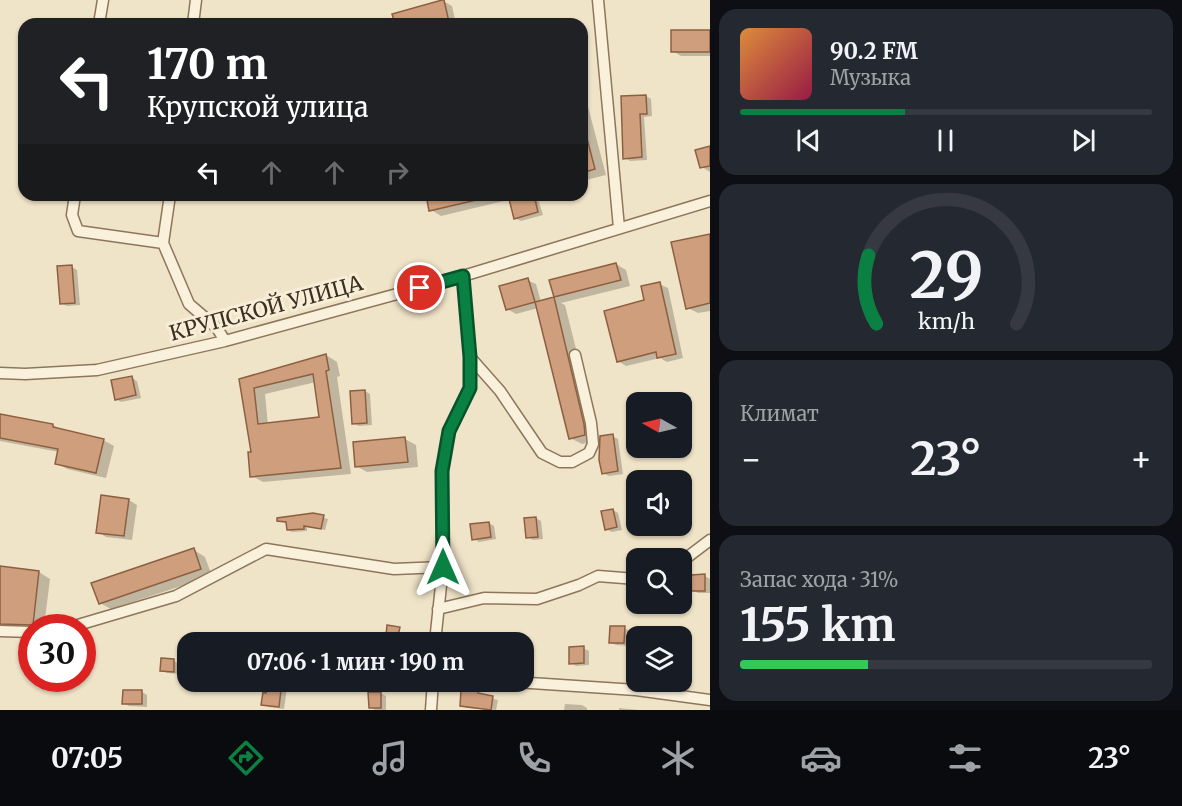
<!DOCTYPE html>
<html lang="ru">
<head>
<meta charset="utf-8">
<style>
  body { margin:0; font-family:Merriweather,serif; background:#242831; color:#f1f3f6; height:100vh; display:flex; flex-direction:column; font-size:22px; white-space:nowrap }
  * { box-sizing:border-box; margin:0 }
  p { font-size:20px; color:#9ea1a6 }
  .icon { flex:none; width:33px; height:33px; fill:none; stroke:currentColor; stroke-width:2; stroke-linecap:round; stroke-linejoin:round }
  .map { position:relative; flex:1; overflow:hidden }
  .panel { display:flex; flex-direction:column; gap:9px; padding:9px; background:#0d0f14; width:472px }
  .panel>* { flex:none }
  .hud { position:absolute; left:18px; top:18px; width:570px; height:183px; border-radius:18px; box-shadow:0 2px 4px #0004; background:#202124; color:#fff; overflow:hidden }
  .needle { width:39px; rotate:278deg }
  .controls { position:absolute; left:626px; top:392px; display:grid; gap:12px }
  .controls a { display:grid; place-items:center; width:66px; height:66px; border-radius:12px; background:#171b24; box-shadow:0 2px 4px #0004; font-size:30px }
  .speed { position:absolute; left:18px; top:614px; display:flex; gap:12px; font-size:30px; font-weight:700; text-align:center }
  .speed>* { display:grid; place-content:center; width:78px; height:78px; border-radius:50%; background:#171b24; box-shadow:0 2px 4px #0004; line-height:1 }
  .speed .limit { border:9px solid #d22; background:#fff; color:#111 }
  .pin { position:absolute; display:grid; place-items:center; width:51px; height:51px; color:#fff; margin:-26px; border:3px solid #fff; border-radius:50%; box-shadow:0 2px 6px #0007 }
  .me { position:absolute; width:66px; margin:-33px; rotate:0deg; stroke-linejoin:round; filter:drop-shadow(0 0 4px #0008) }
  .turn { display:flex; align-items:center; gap:21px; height:126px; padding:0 30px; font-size:27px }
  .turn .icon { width:78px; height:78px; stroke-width:2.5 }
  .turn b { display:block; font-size:42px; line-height:51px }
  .lanes { display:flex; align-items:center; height:57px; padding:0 30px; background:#0003; justify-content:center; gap:30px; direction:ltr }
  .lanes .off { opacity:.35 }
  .big { font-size:45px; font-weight:700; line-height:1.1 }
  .panel .card { flex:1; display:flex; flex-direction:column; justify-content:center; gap:9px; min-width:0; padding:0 21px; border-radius:18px; background:#242831 }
  .panel .dial { align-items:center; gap:0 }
  .dial svg { height:156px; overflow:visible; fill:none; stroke:#363941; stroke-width:7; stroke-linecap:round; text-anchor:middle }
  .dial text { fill:#f1f3f6; stroke:none }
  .song { display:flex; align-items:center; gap:18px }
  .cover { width:72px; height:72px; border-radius:9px; background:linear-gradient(135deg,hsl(30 70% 55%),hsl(340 70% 35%)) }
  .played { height:6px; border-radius:3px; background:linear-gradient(90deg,#0b8043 40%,#363941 40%) }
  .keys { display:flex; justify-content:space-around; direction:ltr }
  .heat { display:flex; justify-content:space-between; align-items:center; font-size:33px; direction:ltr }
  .charge { height:9px; border-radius:4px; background:linear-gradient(90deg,#34c759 31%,#363941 0) }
  .trip { position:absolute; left:177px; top:632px; width:357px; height:60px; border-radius:18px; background:#171b24; box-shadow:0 2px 4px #0004; font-weight:700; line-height:60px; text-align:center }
  .menu { display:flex; height:96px; justify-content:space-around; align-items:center; background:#090b0e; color:#9ea1a6 }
  .menu .icon { width:42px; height:42px }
  .menu .active { color:#0b8043 }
  .menu b { font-size:27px; color:#f1f3f6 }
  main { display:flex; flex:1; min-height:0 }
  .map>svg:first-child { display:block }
  .shadow { fill:#0003; fill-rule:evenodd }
  .building { fill:#cf9f7d; stroke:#8d5f41; stroke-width:1.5; fill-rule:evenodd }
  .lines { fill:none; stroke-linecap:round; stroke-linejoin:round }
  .minor-casing { stroke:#8d765c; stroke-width:13 }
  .minor { stroke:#faf1dc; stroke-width:10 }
  .route-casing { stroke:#07532c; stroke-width:15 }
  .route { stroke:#0b8043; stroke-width:10 }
  .labels { text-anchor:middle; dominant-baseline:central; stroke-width:6; stroke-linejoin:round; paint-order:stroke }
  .street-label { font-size:21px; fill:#3d2e20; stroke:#f7eed8 }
</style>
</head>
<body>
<main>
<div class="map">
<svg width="710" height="710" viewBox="0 0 710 710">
  <rect width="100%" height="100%" fill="#f0e4c8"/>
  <path class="shadow" d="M443,1L452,6L456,24H396Z
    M710,32V56H681L673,51Z
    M646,96L651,99L652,116L644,117L647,160L630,161L625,158Z
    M582,100L587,103L606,175L582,181Z
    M710,148V172L702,167Z
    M427,195H510L512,199L441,216L431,210Z
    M534,199L539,202L543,215L521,221L515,218Z
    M710,235V311L698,313L688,308Z
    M616,264L626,270L630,286L561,303L565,305L579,361L595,441L582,444L570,438L538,308L516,314L507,309L527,280L536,284L541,302L556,298L551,281Z
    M72,267L77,270L80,305L67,306L61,303Z
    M659,284L668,288L683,358L667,362L660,358L626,366L618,361L646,301Z
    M326,355L337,362L340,376L337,377L351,474L263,482L252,476L253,453L240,380ZM316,382L321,419L268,425L265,394Z
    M132,378L137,381L141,398L121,402L116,399Z
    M365,391L370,394L372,425L359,426L353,423Z
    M0,416L53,425L63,431L103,440L114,446L106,478L67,469L57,463L59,452L0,441Z
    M612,436L618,439L623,474L609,476L603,473Z
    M405,439L416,445L418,467L367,472L356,466Z
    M129,500L137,505L132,540L106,537L98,532Z
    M613,510L618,513L622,530L612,532L606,529Z
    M313,515L328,519L325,530L307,527V531L292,532L288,530V523L278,520Z
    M536,518L541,521L543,539L533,540L528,537Z
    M489,523L494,526L496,539L479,542L474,539Z
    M194,550L205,557L212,576L111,609L100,603Z
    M0,568L39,572L50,579L44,627H0Z
    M705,576L710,579V593H698L692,590Z
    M624,628L630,631L629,646L616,645L610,642Z
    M662,632L680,634L685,637L684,653H681V636H662Z
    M583,648L589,651V665L576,666L571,663Z
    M524,656L527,658L528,676H524Z
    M174,661L179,664V674L167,673L162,670Z
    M213,681L212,686L198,682L199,681Z
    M231,681H250L249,688L236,686L231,683Z
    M269,681H288L284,709L268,707L263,704L268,694Z
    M666,681H680L679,687H671L666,684Z
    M124,691L142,692L147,695V707L129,706L124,703Z
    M380,693L386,696V710H375L370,707Z
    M482,696L498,700L496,710L467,708L461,705Z
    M565,704L582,705L587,708V710H564Z
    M619,708L639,710H619Z"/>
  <path class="building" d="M442,0H444L449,22L441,24H395L392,14Z
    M671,30H710V52H671Z
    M646,95L647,114H640L642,157L623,159L621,96Z
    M585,131L595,169L582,173V132Z
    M710,146V166L700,168L695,150Z
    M426,195H481V199L429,211Z
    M508,195H534L538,212L514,219Z
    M710,234V303L686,309L671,242Z
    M616,263L621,280L554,297L549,280Z
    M72,265L75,303L60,304L57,266Z
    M528,278L535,302L506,310L499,286Z
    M660,282L676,354L657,358L656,352L617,362L604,311L644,300L641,286Z
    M554,297L584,424L585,435L569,439L535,302Z
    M326,354L329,370L326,371L341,468L250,477L248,452H251L239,379ZM313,374L319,417L258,424L254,388Z
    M132,376L136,395L115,400L111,380Z
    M365,390L367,423L352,424L350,391Z
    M0,414L53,424V427L104,439L96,473L55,464L58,449L0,438Z
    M613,434L618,471L602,474L599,460L600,436Z
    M405,437L408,462L355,467L353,442Z
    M101,495L129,499L124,536L96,533Z
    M613,509L617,527L605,530L601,511Z
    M313,513L324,515L321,529L304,526V529L287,530L286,522L277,521V518Z
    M536,517L538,537L526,538L524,518Z
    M489,522L491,537L472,540L470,524Z
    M194,548L201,569L99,604L91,583Z
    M0,566L39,571L33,625L0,624Z
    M705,574V591H691V575Z
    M387,625L400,627L398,636L386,635Z
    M610,626H625L624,643H609Z
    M584,646V663L569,664V647Z
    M161,658L174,659V672L160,671Z
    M268,681H282L279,707L261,705L263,692L266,693Z
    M123,690H142V704H122Z
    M461,690L478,691V693L493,696L491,710L460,706Z
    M368,692H381V708H369Z"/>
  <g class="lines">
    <defs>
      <path id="minor" d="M598,0L619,228
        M99,24L103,0
        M193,24L196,0
        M75,195L72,215L78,231L163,243
        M170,195L163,243L189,304L217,328L225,341
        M470,357L500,391L542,453L560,462H572L589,453L593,444L591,423L575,355
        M0,373L25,374L97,370L225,341L463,276L710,201
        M681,562L710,540
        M438,609L484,598L537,599L579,585L598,576L636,579
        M71,627L176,596L266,549L394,569L443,567
        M0,631L32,632
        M435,642L443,567L442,471L449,431L470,388V357L463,276
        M500,681L636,690L710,700
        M431,710L433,681"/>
    </defs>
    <use href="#minor" class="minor-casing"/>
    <use href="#minor" class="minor"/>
  </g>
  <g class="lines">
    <defs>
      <path id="route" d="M420,288L463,276L470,357V388L449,431L442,471L443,567"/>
    </defs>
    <use href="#route" class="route-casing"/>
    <use href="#route" class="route"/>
  </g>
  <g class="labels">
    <g class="street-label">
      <text transform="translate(266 308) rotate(-15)">КРУПСКОЙ УЛИЦА</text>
    </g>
  </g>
</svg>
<div class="controls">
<a><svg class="needle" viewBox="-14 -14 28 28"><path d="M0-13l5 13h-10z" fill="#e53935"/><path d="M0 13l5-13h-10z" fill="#9ea1a6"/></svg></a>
<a><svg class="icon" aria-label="sound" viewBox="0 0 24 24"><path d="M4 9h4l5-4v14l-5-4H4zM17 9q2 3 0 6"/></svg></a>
<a><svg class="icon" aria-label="search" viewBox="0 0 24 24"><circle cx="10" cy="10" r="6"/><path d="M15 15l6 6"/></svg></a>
<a><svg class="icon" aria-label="layers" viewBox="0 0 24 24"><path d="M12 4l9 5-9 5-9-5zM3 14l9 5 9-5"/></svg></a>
</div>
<div class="speed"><div class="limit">30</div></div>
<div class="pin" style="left:420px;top:288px;background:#d93025"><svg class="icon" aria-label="arrive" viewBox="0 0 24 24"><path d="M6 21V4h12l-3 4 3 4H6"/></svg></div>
<svg class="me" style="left:443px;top:567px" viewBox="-20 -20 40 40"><path d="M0-17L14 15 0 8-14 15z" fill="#0b8043" stroke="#fff" stroke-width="4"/></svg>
<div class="trip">07:06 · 1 мин · 190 m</div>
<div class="hud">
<div class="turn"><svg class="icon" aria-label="left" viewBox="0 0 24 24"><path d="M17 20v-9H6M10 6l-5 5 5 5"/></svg><div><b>170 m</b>Крупской улица</div></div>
<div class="lanes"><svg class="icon" aria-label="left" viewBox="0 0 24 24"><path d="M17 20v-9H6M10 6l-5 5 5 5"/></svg><svg class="icon off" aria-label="ahead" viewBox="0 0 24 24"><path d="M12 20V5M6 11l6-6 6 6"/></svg><svg class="icon off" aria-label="ahead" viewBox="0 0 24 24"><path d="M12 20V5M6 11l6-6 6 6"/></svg><svg class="icon off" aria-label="right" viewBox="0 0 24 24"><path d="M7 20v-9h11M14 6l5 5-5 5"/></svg></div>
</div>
</div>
<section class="panel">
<div class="card">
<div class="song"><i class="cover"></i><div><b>90.2 FM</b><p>Музыка</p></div></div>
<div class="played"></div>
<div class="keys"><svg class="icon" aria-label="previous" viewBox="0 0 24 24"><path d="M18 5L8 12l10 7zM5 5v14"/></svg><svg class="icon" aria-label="pause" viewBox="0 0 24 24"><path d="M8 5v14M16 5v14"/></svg><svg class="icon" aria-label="next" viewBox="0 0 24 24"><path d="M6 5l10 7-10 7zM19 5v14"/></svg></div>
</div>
<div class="card dial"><svg viewBox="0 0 100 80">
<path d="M14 69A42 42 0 1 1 86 69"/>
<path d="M14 69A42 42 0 0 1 10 34" stroke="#0b8043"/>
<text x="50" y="56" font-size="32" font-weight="700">29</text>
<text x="50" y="72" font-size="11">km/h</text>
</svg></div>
<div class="card"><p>Климат</p>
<div class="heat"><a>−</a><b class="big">23°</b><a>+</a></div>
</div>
<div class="card"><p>Запас хода · 31%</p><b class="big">155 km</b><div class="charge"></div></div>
</section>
</main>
<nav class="menu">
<b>07:05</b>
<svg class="icon active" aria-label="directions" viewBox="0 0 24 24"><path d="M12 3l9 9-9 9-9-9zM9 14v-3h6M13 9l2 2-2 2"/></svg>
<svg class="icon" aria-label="music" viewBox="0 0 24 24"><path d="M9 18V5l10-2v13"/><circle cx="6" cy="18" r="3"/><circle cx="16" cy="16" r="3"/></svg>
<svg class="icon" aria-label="phone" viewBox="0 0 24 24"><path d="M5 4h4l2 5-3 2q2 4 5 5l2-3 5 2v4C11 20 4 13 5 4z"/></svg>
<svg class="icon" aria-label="climate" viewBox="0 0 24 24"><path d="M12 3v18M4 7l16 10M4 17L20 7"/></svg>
<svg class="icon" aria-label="car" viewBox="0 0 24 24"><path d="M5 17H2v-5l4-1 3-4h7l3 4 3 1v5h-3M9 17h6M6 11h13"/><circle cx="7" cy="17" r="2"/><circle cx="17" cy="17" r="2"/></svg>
<svg class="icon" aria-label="filters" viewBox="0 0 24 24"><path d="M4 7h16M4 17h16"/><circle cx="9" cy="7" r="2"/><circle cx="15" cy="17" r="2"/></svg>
<b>23°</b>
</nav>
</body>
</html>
